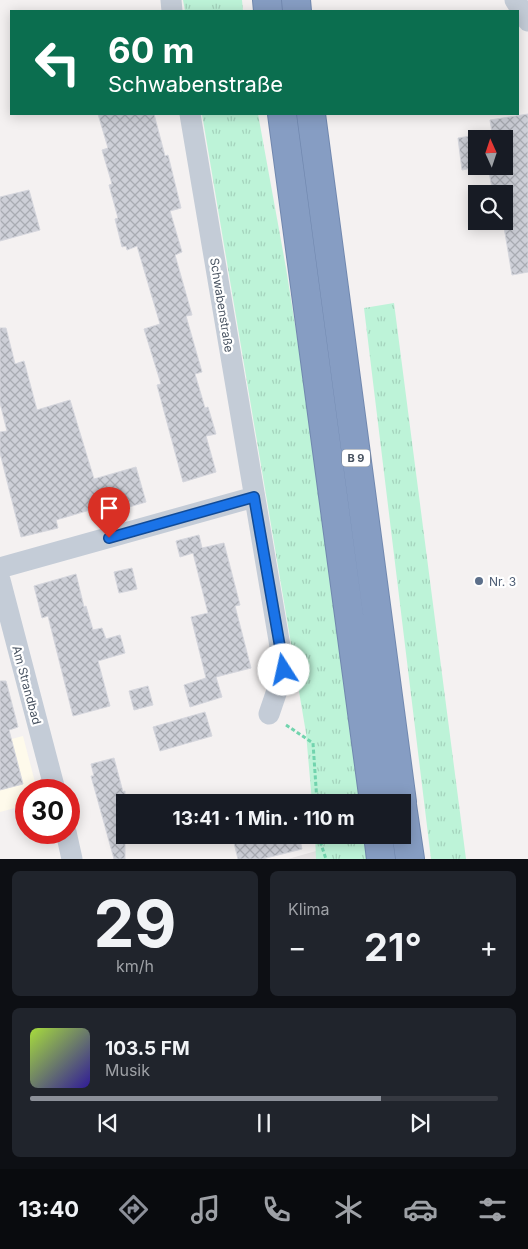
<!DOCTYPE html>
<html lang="de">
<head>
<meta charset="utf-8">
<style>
  body { margin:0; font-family:Inter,sans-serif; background:#20242c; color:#f1f3f6; height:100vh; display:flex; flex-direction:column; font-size:19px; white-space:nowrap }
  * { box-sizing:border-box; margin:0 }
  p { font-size:16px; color:#9ea1a6 }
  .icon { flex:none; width:28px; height:28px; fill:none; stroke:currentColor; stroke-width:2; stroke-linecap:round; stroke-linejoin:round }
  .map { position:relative; height:859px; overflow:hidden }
  .panel { display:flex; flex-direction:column; gap:12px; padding:12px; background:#0d0f14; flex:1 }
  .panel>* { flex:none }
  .hud { position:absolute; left:10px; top:10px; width:509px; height:105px; border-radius:0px; box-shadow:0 2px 12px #0003; background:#0b6e4f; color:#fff; overflow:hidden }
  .needle { width:32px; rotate:357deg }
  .tools { position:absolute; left:468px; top:130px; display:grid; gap:10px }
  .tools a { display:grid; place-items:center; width:45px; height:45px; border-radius:0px; background:#171b24; box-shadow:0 2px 12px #0003; font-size:25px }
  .speed { position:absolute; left:15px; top:779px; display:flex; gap:10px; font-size:25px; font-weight:700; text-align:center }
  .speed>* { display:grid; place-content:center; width:65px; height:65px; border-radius:50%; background:#171b24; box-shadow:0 2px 12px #0003; line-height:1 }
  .speed .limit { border:8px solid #d22; background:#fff; color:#111 }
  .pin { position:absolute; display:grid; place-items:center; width:42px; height:42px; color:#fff; margin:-51px -21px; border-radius:50% 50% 50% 0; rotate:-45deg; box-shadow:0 0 5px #0007 }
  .pin .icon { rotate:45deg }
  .me { position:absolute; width:55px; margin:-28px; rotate:350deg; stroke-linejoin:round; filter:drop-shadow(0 0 4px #0008) }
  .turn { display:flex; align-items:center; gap:18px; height:105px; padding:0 15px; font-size:22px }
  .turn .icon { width:65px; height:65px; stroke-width:2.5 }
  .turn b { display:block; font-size:35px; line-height:42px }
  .big { font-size:38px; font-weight:700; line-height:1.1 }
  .panel .widget { flex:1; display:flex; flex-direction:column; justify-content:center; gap:8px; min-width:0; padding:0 18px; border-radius:8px; background:#20242c }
  .panel .dial { align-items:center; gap:0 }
  .dial b { font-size:65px; line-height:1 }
  .song { display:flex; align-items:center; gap:15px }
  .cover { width:60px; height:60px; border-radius:8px; background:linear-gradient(135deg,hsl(80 70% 55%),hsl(250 70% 35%)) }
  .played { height:5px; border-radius:2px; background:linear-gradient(90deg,#8c9099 75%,#363941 75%) }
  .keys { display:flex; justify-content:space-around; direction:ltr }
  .heat { display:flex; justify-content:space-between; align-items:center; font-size:28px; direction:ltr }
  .panel .tiles { flex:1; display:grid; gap:12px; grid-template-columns:1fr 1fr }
  .widget:last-child { grid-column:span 2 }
  .trip { position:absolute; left:116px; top:794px; width:295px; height:50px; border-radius:0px; background:#171b24; box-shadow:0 2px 12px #0003; font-weight:700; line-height:50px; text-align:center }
  .tab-bar { display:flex; height:80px; justify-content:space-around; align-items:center; background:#090b0e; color:#9ea1a6 }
  .tab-bar .icon { width:35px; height:35px }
  .tab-bar .on { color:#8c9099 }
  .tab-bar b { font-size:22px; color:#f1f3f6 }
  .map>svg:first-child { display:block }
  .commercial { fill:#fefaeb }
  .education { fill:#e5e2e3 }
  .grass { fill:url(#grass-tufts) }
  .building { fill:url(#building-cross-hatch); stroke:#d5d6dd }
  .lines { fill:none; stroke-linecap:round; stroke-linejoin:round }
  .highway-casing { stroke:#7188af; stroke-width:30 }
  .path { stroke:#72d4ae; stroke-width:3; stroke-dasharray:4 2.5; stroke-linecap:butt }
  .street { stroke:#c4ccd7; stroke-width:21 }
  .highway { stroke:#869dc3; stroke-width:28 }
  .route-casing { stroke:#114b97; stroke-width:12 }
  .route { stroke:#1a73e8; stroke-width:9 }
  .service-dot { fill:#5c6f8a; stroke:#fff; stroke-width:2 }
  .labels { text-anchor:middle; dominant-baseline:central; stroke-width:4.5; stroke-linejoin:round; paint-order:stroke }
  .shield { fill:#fff; stroke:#7e8690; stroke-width:1 }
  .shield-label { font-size:11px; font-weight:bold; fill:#475260 }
  .street-label { font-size:12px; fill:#475260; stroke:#fff }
  .service-label { font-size:12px; fill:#4e5e75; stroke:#fff; text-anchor:start }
</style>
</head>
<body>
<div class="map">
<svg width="528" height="859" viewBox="0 0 528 859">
  <defs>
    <pattern id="grass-tufts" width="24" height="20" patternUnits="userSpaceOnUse" patternTransform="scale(1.25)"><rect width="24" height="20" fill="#bdf3d8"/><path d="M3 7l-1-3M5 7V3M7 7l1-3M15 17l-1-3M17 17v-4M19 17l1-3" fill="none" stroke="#a4d2bc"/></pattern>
    <pattern id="building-cross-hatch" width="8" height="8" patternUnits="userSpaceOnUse" patternTransform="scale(1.25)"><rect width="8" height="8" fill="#cdcfd7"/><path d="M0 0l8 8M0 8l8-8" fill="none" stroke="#a8abb2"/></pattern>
  </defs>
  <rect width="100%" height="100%" fill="#f4f1f1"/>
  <path class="commercial" d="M23,736L37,790H26V805L0,812V742Z"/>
  <path class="education" d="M316,851V859H288Z"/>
  <path class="grass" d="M183,0H242L243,11H185Z
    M202,114H258L286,268L311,425L361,802H312L306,733Z
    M394,303L466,859H431L364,308Z
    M315,835H365L368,859H316Z"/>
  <path class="building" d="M98,114H154L165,156L168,155L181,208L170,211L182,252L175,255L192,315L186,316L202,372L195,374L205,408L208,407L216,434L206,436L216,472L183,482L157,385L161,384L144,329L160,324L137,246L127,250L126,246L122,247L115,219L118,218L109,185L112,184L102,150L108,148Z
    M528,114V272L512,275L503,221L504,194H493L488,166H504V139H476V166H483L462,170L458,138L492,133L490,120Z
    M29,190L40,230L0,241V197Z
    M0,328H6L15,364L24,361L37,410L70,400L94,479L136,467L146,502L92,518L90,510L56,520L58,528L21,537L0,453V432L7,431L0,403Z
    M199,535L202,548L224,543L240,605L235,606L251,668L216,677L222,697L190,707L184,685L206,678L191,617L208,613L193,553L180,557L176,541Z
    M132,568L137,589L119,593L114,572Z
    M76,574L84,607L86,606L93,630L102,628L106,639L120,635L125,653L98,661L110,706L73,716L48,616L42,618L34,586Z
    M0,681H6L18,727L9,730L23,784L0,790Z
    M148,686L153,705L134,710L129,691Z
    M205,712L212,736L160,751L153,727Z
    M114,758L123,792L125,791V859H114L91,776H94L91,764Z
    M232,835H299L302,849L262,859H238Z"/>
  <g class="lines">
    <defs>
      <path id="highway" d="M267,0L268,11
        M296,0L297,11
        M282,114L374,802
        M311,114L402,802
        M402,805L410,859
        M378,835L381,859"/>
    </defs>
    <use href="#highway" class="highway-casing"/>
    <path class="path" d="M286,725L313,743L317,802
      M320,835L321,844L326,859"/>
    <path class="street" d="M171,0L172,11
      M515,0L528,21
      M190,114L284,670L269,714
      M0,568L254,497
      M0,580L55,790
      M66,832L72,859"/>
    <use href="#highway" class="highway"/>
  </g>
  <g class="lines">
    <defs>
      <path id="route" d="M109,538L254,497L284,670"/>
    </defs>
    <use href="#route" class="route-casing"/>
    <use href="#route" class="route"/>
  </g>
  <circle class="service-dot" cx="479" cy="581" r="5"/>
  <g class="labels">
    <rect class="shield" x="342" y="449.5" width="28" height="17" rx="4"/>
    <g class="shield-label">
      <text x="356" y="458">B 9</text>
    </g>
    <g class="street-label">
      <text transform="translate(222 305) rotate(81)">Schwabenstraße</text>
      <text transform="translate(27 685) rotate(75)">Am Strandbad</text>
    </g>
    <g class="service-label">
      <text x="489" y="581">Nr. 3</text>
    </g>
  </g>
</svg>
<div class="tools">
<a><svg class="needle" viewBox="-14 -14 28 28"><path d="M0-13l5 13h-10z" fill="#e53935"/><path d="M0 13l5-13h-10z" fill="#9ea1a6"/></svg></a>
<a><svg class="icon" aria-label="search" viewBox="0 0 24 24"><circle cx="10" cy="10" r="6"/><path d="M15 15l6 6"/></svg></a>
</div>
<div class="speed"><div class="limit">30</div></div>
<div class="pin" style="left:109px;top:538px;background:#d93025"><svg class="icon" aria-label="arrive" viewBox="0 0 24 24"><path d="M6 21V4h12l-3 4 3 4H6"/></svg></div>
<svg class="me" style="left:284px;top:670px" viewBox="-20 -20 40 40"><circle r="19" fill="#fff"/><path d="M0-13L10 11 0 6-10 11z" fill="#1a73e8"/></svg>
<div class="trip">13:41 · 1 Min. · 110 m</div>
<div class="hud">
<div class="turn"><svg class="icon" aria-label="left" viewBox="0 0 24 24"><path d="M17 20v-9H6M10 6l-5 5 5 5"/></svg><div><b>60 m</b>Schwabenstraße</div></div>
</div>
</div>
<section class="panel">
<div class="tiles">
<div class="widget dial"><b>29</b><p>km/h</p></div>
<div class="widget"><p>Klima</p>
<div class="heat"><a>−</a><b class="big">21°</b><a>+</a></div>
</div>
<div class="widget">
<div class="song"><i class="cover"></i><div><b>103.5 FM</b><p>Musik</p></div></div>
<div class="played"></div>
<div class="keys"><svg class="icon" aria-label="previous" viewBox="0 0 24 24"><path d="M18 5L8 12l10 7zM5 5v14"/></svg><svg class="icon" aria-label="pause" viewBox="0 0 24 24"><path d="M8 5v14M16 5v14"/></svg><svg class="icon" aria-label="next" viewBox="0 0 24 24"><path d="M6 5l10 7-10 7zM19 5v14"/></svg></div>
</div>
</div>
</section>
<nav class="tab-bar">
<b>13:40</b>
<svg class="icon on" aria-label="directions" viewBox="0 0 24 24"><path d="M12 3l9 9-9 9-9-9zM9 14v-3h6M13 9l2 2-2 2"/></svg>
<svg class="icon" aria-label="music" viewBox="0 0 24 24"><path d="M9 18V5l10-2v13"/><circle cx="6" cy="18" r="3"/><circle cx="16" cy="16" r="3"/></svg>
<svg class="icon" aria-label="phone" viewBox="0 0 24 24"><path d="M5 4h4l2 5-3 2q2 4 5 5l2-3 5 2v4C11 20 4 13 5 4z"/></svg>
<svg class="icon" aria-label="climate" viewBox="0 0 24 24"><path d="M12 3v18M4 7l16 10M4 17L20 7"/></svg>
<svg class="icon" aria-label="car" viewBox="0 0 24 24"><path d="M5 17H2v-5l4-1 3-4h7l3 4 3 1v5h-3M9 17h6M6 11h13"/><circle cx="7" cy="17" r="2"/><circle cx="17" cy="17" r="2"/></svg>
<svg class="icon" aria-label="filters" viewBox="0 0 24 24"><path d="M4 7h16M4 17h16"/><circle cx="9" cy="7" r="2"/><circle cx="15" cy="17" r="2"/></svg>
</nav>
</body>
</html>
